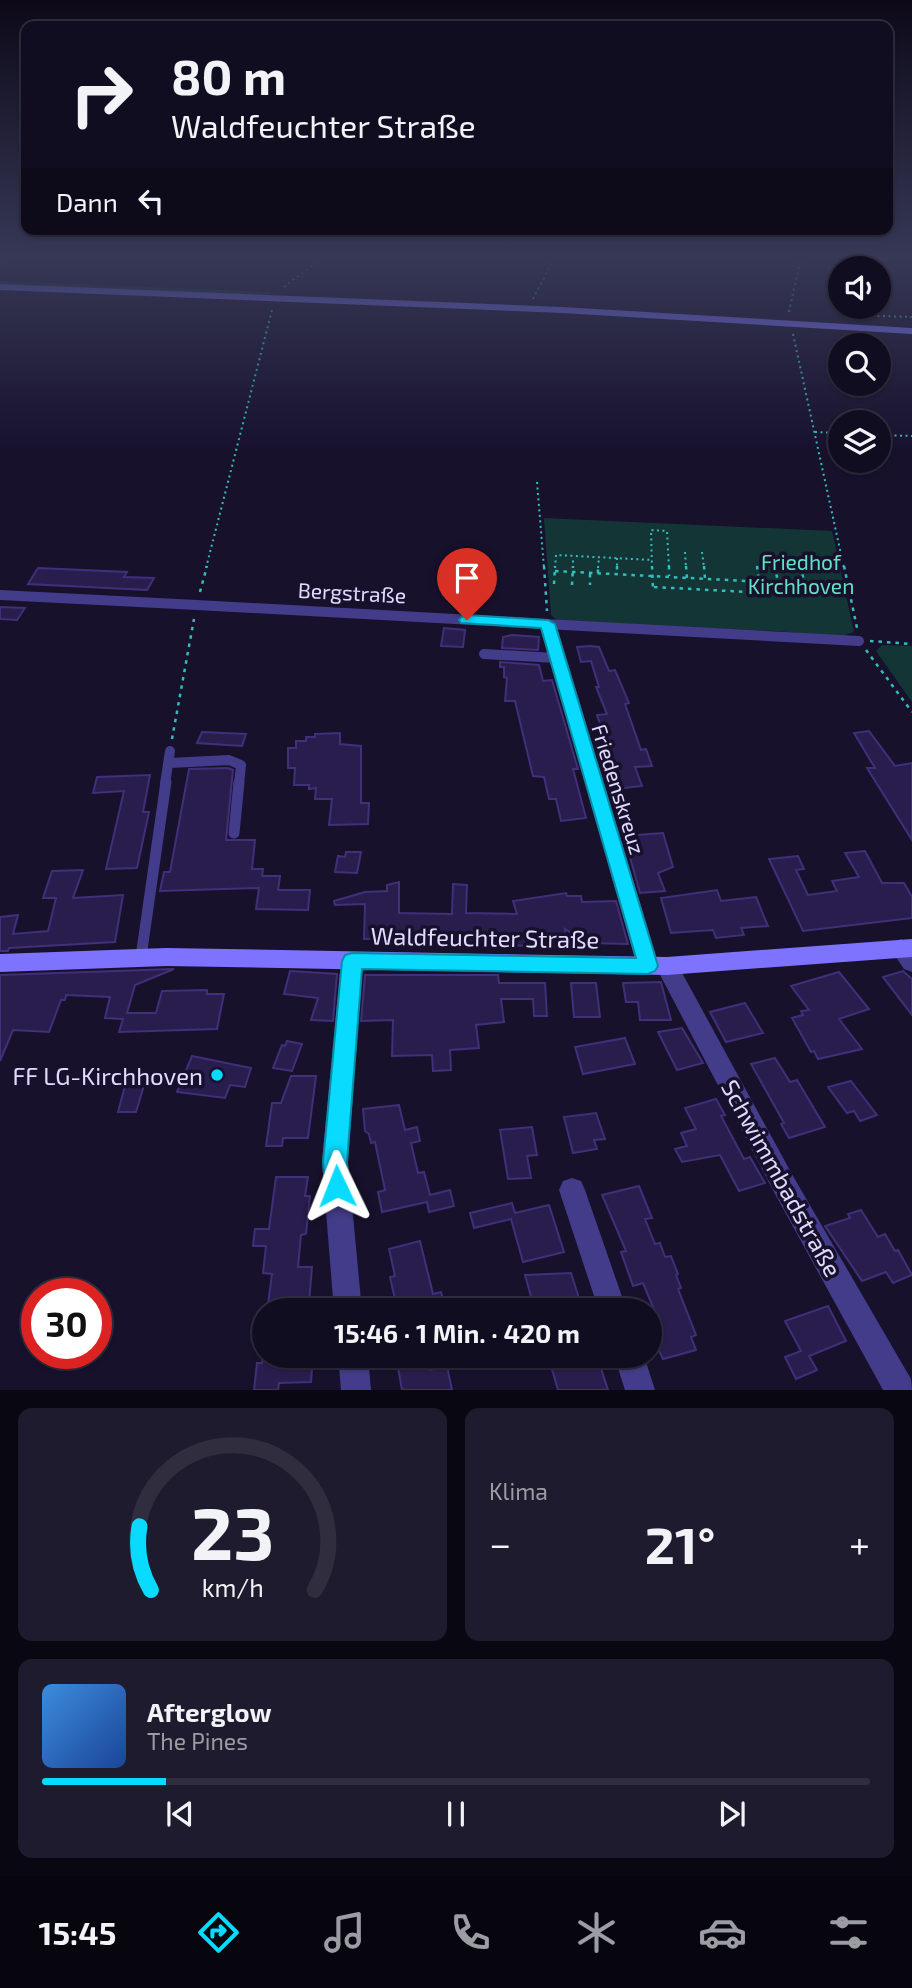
<!DOCTYPE html>
<html lang="de">
<head>
<meta charset="utf-8">
<style>
  body { margin:0; font-family:"Exo 2",sans-serif; background:#1e1b2e; color:#f1f3f6; height:100vh; display:flex; flex-direction:column; font-size:26px; white-space:nowrap }
  * { box-sizing:border-box; margin:0 }
  p { font-size:23px; color:#9c9ca5 }
  .icon { flex:none; width:38px; height:38px; fill:none; stroke:currentColor; stroke-width:2; stroke-linecap:round; stroke-linejoin:round }
  .map { position:relative; height:1390px; overflow:hidden }
  .panel { display:flex; flex-direction:column; gap:18px; padding:18px; background:#090712; flex:1 }
  .panel>* { flex:none }
  .hud { position:absolute; left:21px; top:21px; width:872px; height:214px; border-radius:14px; box-shadow:0 2px 5px #0004,0 0 0 2px #302d3f; background:#110d21; color:#f1f3f6; overflow:hidden }
  .tools { position:absolute; left:828px; top:256px; display:grid; gap:14px }
  .tools a { display:grid; place-items:center; width:63px; height:63px; border-radius:50%; background:#110d21; box-shadow:0 2px 5px #0004,0 0 0 2px #302d3f; font-size:35px }
  .speed { position:absolute; left:21px; top:1278px; display:flex; gap:14px; font-size:35px; font-weight:700; text-align:center }
  .speed>* { display:grid; place-content:center; width:91px; height:91px; border-radius:50%; background:#110d21; box-shadow:0 2px 5px #0004,0 0 0 2px #302d3f; line-height:1 }
  .speed .limit { border:10px solid #d22; background:#fff; color:#111 }
  .pin { position:absolute; display:grid; place-items:center; width:60px; height:60px; color:#fff; margin:-72px -30px; border-radius:50% 50% 50% 0; rotate:-45deg; box-shadow:0 0 7px #0007 }
  .pin .icon { rotate:45deg }
  .me { position:absolute; width:77px; margin:-38px; rotate:358deg; stroke-linejoin:round; filter:drop-shadow(0 0 5px #0008) }
  .turn { display:flex; align-items:center; gap:24px; height:147px; padding:0 35px; font-size:32px }
  .turn .icon { width:91px; height:91px; stroke-width:2.5 }
  .turn b { display:block; font-size:49px; line-height:60px }
  .then { display:flex; align-items:center; height:66px; padding:0 35px; background:#0003; gap:14px; font-size:26px }
  .big { font-size:52px; font-weight:700; line-height:1.1 }
  .panel .tile { flex:1; display:flex; flex-direction:column; justify-content:center; gap:10px; min-width:0; padding:0 24px; border-radius:14px; background:#1e1b2e }
  .panel .dial { align-items:center; gap:0 }
  .dial svg { height:182px; overflow:visible; fill:none; stroke:#302d3f; stroke-width:7; stroke-linecap:round; text-anchor:middle }
  .dial text { fill:#f1f3f6; stroke:none }
  .song { display:flex; align-items:center; gap:21px }
  .cover { width:84px; height:84px; border-radius:10px; background:linear-gradient(135deg,hsl(210 70% 55%),hsl(220 70% 35%)) }
  .played { height:7px; border-radius:4px; background:linear-gradient(90deg,#08dbff 15%,#302d3f 15%) }
  .keys { display:flex; justify-content:space-around; direction:ltr }
  .heat { display:flex; justify-content:space-between; align-items:center; font-size:38px; direction:ltr }
  .panel .tiles { flex:1; display:grid; gap:18px; grid-template-columns:1fr 1fr }
  .tile:last-child { grid-column:span 2 }
  .trip { position:absolute; left:252px; top:1298px; width:410px; height:70px; border-radius:35px; background:#110d21; box-shadow:0 2px 5px #0004,0 0 0 2px #302d3f; font-weight:700; line-height:70px; text-align:center }
  .dock { display:flex; height:112px; justify-content:space-around; align-items:center; background:#07050d; color:#9c9ca5 }
  .dock .icon { width:49px; height:49px }
  .dock .active { color:#08dbff }
  .dock b { font-size:32px; color:#f1f3f6 }
  .map>svg:first-child { display:block }
  .green { fill:#143536 }
  .building { fill:#291d4d; stroke:#412f79; stroke-width:2 }
  .lines { fill:none; stroke-linecap:round; stroke-linejoin:round }
  .path-far1 { stroke:#31bebc; stroke-width:2; stroke-dasharray:2 3.5; stroke-linecap:butt }
  .path { stroke:#31bebc; stroke-width:2.5; stroke-dasharray:3.5 5; stroke-linecap:butt }
  .lane-far1 { stroke:#433c8a; stroke-width:10 }
  .lane { stroke:#433c8a; stroke-width:11 }
  .street { fill:#433c8a; fill-rule:evenodd }
  .secondary { fill:#7d73ff; fill-rule:evenodd }
  .route { fill:#08dbff; stroke:#058ea6; stroke-width:2 }
  .poi-dot { fill:#08dbff; stroke:#17112c; stroke-width:2.5 }
  .labels { text-anchor:middle; dominant-baseline:central; stroke-width:7; stroke-linejoin:round; paint-order:stroke }
  .park-label { font-size:21px; fill:#65e1c8; stroke:#17112c }
  .street-label { font-size:21px; fill:#e1dcff; stroke:#17112c }
  .near-street-label { font-size:24px; fill:#e1dcff; stroke:#17112c }
  .near-poi-label { font-size:24px; fill:#e1dcff; stroke:#17112c; text-anchor:end }
</style>
</head>
<body>
<div class="map">
<svg width="912" height="1390" viewBox="0 0 912 1390">
  <rect width="100%" height="100%" fill="#17112c"/>
  <path class="green" d="M0,281L272,292L269,295L0,285Z
    M544,518L832,531L854,632L839,637L777,631L559,622L551,615Z
    M882,645L912,646V702L876,651Z"/>
  <path class="building" d="M38,568L127,572L124,577L154,578L147,590L28,584Z
    M0,607L25,608L17,620L0,619Z
    M444,628L465,630L463,647L441,646Z
    M512,635L539,637L538,650L502,648L503,637Z
    M590,646L599,647L609,671L615,670L629,703L625,704L641,750L646,749L652,766L635,767L642,786L616,789L612,775H618L597,715L607,714L596,687H599L591,661L581,662L577,647Z
    M500,662L539,665L543,681L552,680L578,769H573L586,818L561,821L556,799H549L544,777L533,776L515,701H505L507,678L504,677V667H500Z
    M869,731L895,766L912,763V840L867,768H875L854,733Z
    M202,732L246,734L242,746L197,743Z
    M340,733V744L361,746V803H369L368,824L329,825L332,799H315L316,788L309,789V785H294L295,768H288V748H296V741H306V737H315V734Z
    M228,768L233,770L226,840H255L252,869H263L262,876H280L278,890H310L308,910L256,909L259,888L160,891L164,872H170L189,769Z
    M150,775L143,812H149L137,868L106,869L124,791L93,793L97,777Z
    M663,833L673,867L658,873L665,891L640,893L624,836Z
    M865,851L882,883H904L912,897V918L803,931L769,859L798,856L804,869L796,870L808,895L837,891L832,881L859,877L845,853Z
    M346,852H361L357,873L335,872L338,856L345,857Z
    M83,870L73,898L123,895L115,942L9,948L8,951H0V917L18,915L13,934L48,931L56,898H43L52,871Z
    M399,882V913L452,914L453,884L467,885L466,913L517,914L513,901L566,893L567,896H581L582,902L616,901L628,944L586,943L565,929L566,947L463,944L464,941L410,943L411,938L364,939L365,904L335,905L334,901L365,892L387,891V885Z
    M717,890L721,901L756,897L768,926L741,928L744,935L716,938L713,930L671,933L661,898Z
    M174,969L135,985L127,1013H156L162,991L207,990V994H224L217,1029L119,1032L123,1019L105,1018L110,997L66,995L65,1000H61L49,1032L13,1030L0,1061V975Z
    M290,971L337,974L333,1021L311,1020L318,998L284,994Z
    M903,971L912,979V1015L883,977Z
    M839,972L869,1009L839,1019L862,1049L818,1059L814,1051L811,1052L792,1018L803,1015L801,1011L809,1010L791,986Z
    M365,975H498L499,983H545L547,1016H534L533,999H501L504,1022L476,1025L479,1048L450,1050L451,1070L433,1071L432,1055L392,1056L393,1020L361,1021Z
    M661,982L671,1020H640L638,1002H626L623,983Z
    M571,983H596L600,1017H574Z
    M745,1003L763,1033L726,1042L710,1012Z
    M682,1028L703,1063L677,1070L658,1032Z
    M625,1038L635,1064L583,1074L575,1047Z
    M287,1041L302,1044L292,1071L273,1068L282,1045L285,1046Z
    M192,1056L251,1068L245,1087L230,1085L225,1098L177,1092Z
    M775,1058L790,1082L797,1080L825,1127L789,1138L781,1124L784,1123L751,1064Z
    M291,1076H316L308,1138H283L282,1146H266L272,1103H281Z
    M127,1078L146,1079L136,1112H118Z
    M851,1081L877,1115L860,1121L854,1111L847,1113L828,1087Z
    M716,1099L725,1115L721,1116L744,1159L750,1157L765,1183L739,1191L720,1155L682,1162L675,1149L687,1146L681,1133L696,1129L685,1108Z
    M399,1105L405,1130L417,1127L420,1141L411,1143L418,1173L424,1172L430,1195L450,1190L454,1206L429,1212L427,1202L382,1212L378,1192L385,1190L375,1142L371,1143L369,1134L365,1131L363,1109Z
    M596,1113L605,1139L594,1140L597,1149L573,1153L564,1117Z
    M532,1127L537,1155L527,1156L531,1178L508,1179L500,1130Z
    M276,1177H308L305,1196H310L306,1234L301,1235L298,1267H312L309,1303L268,1304L272,1274L263,1273L266,1246H253L255,1229H269Z
    M639,1186L652,1218L645,1219L655,1244L660,1243L665,1257L671,1256L678,1274L676,1275L681,1288L678,1289L696,1335L691,1337L696,1350L663,1359L649,1330V1308L653,1307L643,1283L633,1286L621,1252L626,1251L602,1195Z
    M512,1203L515,1213L549,1205L564,1252L523,1262L511,1219L474,1228L470,1213Z
    M861,1210L878,1237L885,1234L895,1251L898,1250L912,1275L893,1283L886,1272L862,1281L825,1226L850,1218L848,1214Z
    M420,1241L433,1294L441,1292L445,1307L412,1311L410,1301L396,1304L390,1277L395,1276L389,1249Z
    M571,1273L583,1311H535L525,1275Z
    M828,1306L846,1341L809,1356L817,1370L796,1379L785,1357L801,1351L785,1321Z
    M263,1356H313L311,1382L279,1383L278,1390H254L257,1363H262Z
    M396,1356H427L430,1370L447,1366L452,1390H402Z
    M561,1356H597L608,1390H558L549,1359Z"/>
  <g class="lines">
    <path class="path-far1" d="M0,263L15,257
      M284,287L323,257
      M533,299L555,257
      M789,312L801,257
      M850,315L912,317
      M793,334L844,568
      M815,432L840,433
      M878,435L912,436
      M537,482L544,568
      M685,552L686,568
      M702,552L704,568
      M617,558V568
      M774,561L775,568
      M206,568L272,310
      M555,568L556,555L652,560
      M573,568V557
      M598,568L599,557
      M652,568L651,530L667,531L669,568
      M801,568L800,561L823,563"/>
    <path class="path" d="M544,566L547,611
      M617,566V574
      M652,566L653,589
      M669,566V576
      M686,566L687,578
      M704,566L705,579
      M757,566L759,582
      M775,566L778,583
      M801,566L806,594
      M844,566L857,628
      M555,571L804,584
      M598,573V566
      M590,574V585
      M554,584L555,566
      M572,585L573,566
      M654,587L766,593
      M200,592L207,566
      M870,641L912,644
      M866,650L912,712
      M172,739L194,619"/>
    <path class="lane-far1" d="M197,605L859,641
      M484,654L556,658
      M170,763L229,760L241,765L239,784
      M165,784L170,751"/>
    <path class="lane" d="M234,833L239,782
      M141,957L166,782"/>
    <path class="street" d="M0,590L197,600L205,605L197,610L0,600Z
      M548,619L556,624L658,962L667,957L675,960L793,1176L911,1379L912,1390H883L775,1194L657,969L648,975L640,972L637,966L540,624Z
      M901,939L912,946V972L904,969L890,948L893,942Z
      M352,952L360,955L363,961L348,1162L362,1311H334L322,1162L341,961L344,955Z
      M572,1178L581,1181L585,1190L627,1311H599L559,1190L563,1181Z
      M338,1356H368L371,1390H341Z
      M614,1356H644L655,1390H625Z"/>
    <path class="secondary" d="M0,284L562,307L912,328V334L562,313L0,290Z
      M912,939V957L667,975L166,966L0,972V954L166,948L667,957Z"/>
  </g>
  <linearGradient id="sky" x2="0" y2="1"><stop stop-color="#0d0918"/><stop offset="0.57" stop-color="#363856"/><stop offset="1" stop-color="#363856" stop-opacity="0"/></linearGradient>
  <rect width="912" height="452" fill="url(#sky)"/>
  <path class="route" d="M467,615L548,620L555,624L658,966L655,971L648,974L362,969L347,1162L349,1186L345,1194L337,1197L328,1194L325,1186L323,1162L342,961L345,955L352,953L636,958L541,628L461,623L459,620L461,617Z"/>
  <circle class="poi-dot" cx="217" cy="1075" r="7"/>
  <g class="labels">
    <g class="park-label">
      <text x="801" y="561">Friedhof<tspan x="801" dy="24">Kirchhoven</tspan></text>
    </g>
    <g class="street-label">
      <text transform="translate(352 592) rotate(3)">Bergstraße</text>
      <text transform="translate(619 789) rotate(73)">Friedenskreuz</text>
    </g>
    <g class="near-street-label">
      <text transform="translate(485 937) rotate(1)">Waldfeuchter Straße</text>
      <text transform="translate(782 1178) rotate(61)">Schwimmbadstraße</text>
    </g>
    <g class="near-poi-label">
      <text x="203" y="1075">FF LG-Kirchhoven</text>
    </g>
  </g>
</svg>
<div class="tools">
<a><svg class="icon" aria-label="sound" viewBox="0 0 24 24"><path d="M4 9h4l5-4v14l-5-4H4zM17 9q2 3 0 6"/></svg></a>
<a><svg class="icon" aria-label="search" viewBox="0 0 24 24"><circle cx="10" cy="10" r="6"/><path d="M15 15l6 6"/></svg></a>
<a><svg class="icon" aria-label="layers" viewBox="0 0 24 24"><path d="M12 4l9 5-9 5-9-5zM3 14l9 5 9-5"/></svg></a>
</div>
<div class="speed"><div class="limit">30</div></div>
<div class="pin" style="left:467px;top:620px;background:#d93025"><svg class="icon" aria-label="arrive" viewBox="0 0 24 24"><path d="M6 21V4h12l-3 4 3 4H6"/></svg></div>
<svg class="me" style="left:337px;top:1186px" viewBox="-20 -20 40 40"><path d="M0-17L14 15 0 8-14 15z" fill="#08dbff" stroke="#fff" stroke-width="4"/></svg>
<div class="trip">15:46 · 1 Min. · 420 m</div>
<div class="hud">
<div class="turn"><svg class="icon" aria-label="right" viewBox="0 0 24 24"><path d="M7 20v-9h11M14 6l5 5-5 5"/></svg><div><b>80 m</b>Waldfeuchter Straße</div></div>
<div class="then">Dann<svg class="icon" aria-label="left" viewBox="0 0 24 24"><path d="M17 20v-9H6M10 6l-5 5 5 5"/></svg></div>
</div>
</div>
<section class="panel">
<div class="tiles">
<div class="tile dial"><svg viewBox="0 0 100 80">
<path d="M14 69A42 42 0 1 1 86 69"/>
<path d="M14 69A42 42 0 0 1 9 41" stroke="#08dbff"/>
<text x="50" y="56" font-size="32" font-weight="700">23</text>
<text x="50" y="72" font-size="11">km/h</text>
</svg></div>
<div class="tile"><p>Klima</p>
<div class="heat"><a>−</a><b class="big">21°</b><a>+</a></div>
</div>
<div class="tile">
<div class="song"><i class="cover"></i><div><b>Afterglow</b><p>The Pines</p></div></div>
<div class="played"></div>
<div class="keys"><svg class="icon" aria-label="previous" viewBox="0 0 24 24"><path d="M18 5L8 12l10 7zM5 5v14"/></svg><svg class="icon" aria-label="pause" viewBox="0 0 24 24"><path d="M8 5v14M16 5v14"/></svg><svg class="icon" aria-label="next" viewBox="0 0 24 24"><path d="M6 5l10 7-10 7zM19 5v14"/></svg></div>
</div>
</div>
</section>
<nav class="dock">
<b>15:45</b>
<svg class="icon active" aria-label="directions" viewBox="0 0 24 24"><path d="M12 3l9 9-9 9-9-9zM9 14v-3h6M13 9l2 2-2 2"/></svg>
<svg class="icon" aria-label="music" viewBox="0 0 24 24"><path d="M9 18V5l10-2v13"/><circle cx="6" cy="18" r="3"/><circle cx="16" cy="16" r="3"/></svg>
<svg class="icon" aria-label="phone" viewBox="0 0 24 24"><path d="M5 4h4l2 5-3 2q2 4 5 5l2-3 5 2v4C11 20 4 13 5 4z"/></svg>
<svg class="icon" aria-label="climate" viewBox="0 0 24 24"><path d="M12 3v18M4 7l16 10M4 17L20 7"/></svg>
<svg class="icon" aria-label="car" viewBox="0 0 24 24"><path d="M5 17H2v-5l4-1 3-4h7l3 4 3 1v5h-3M9 17h6M6 11h13"/><circle cx="7" cy="17" r="2"/><circle cx="17" cy="17" r="2"/></svg>
<svg class="icon" aria-label="filters" viewBox="0 0 24 24"><path d="M4 7h16M4 17h16"/><circle cx="9" cy="7" r="2"/><circle cx="15" cy="17" r="2"/></svg>
</nav>
</body>
</html>
